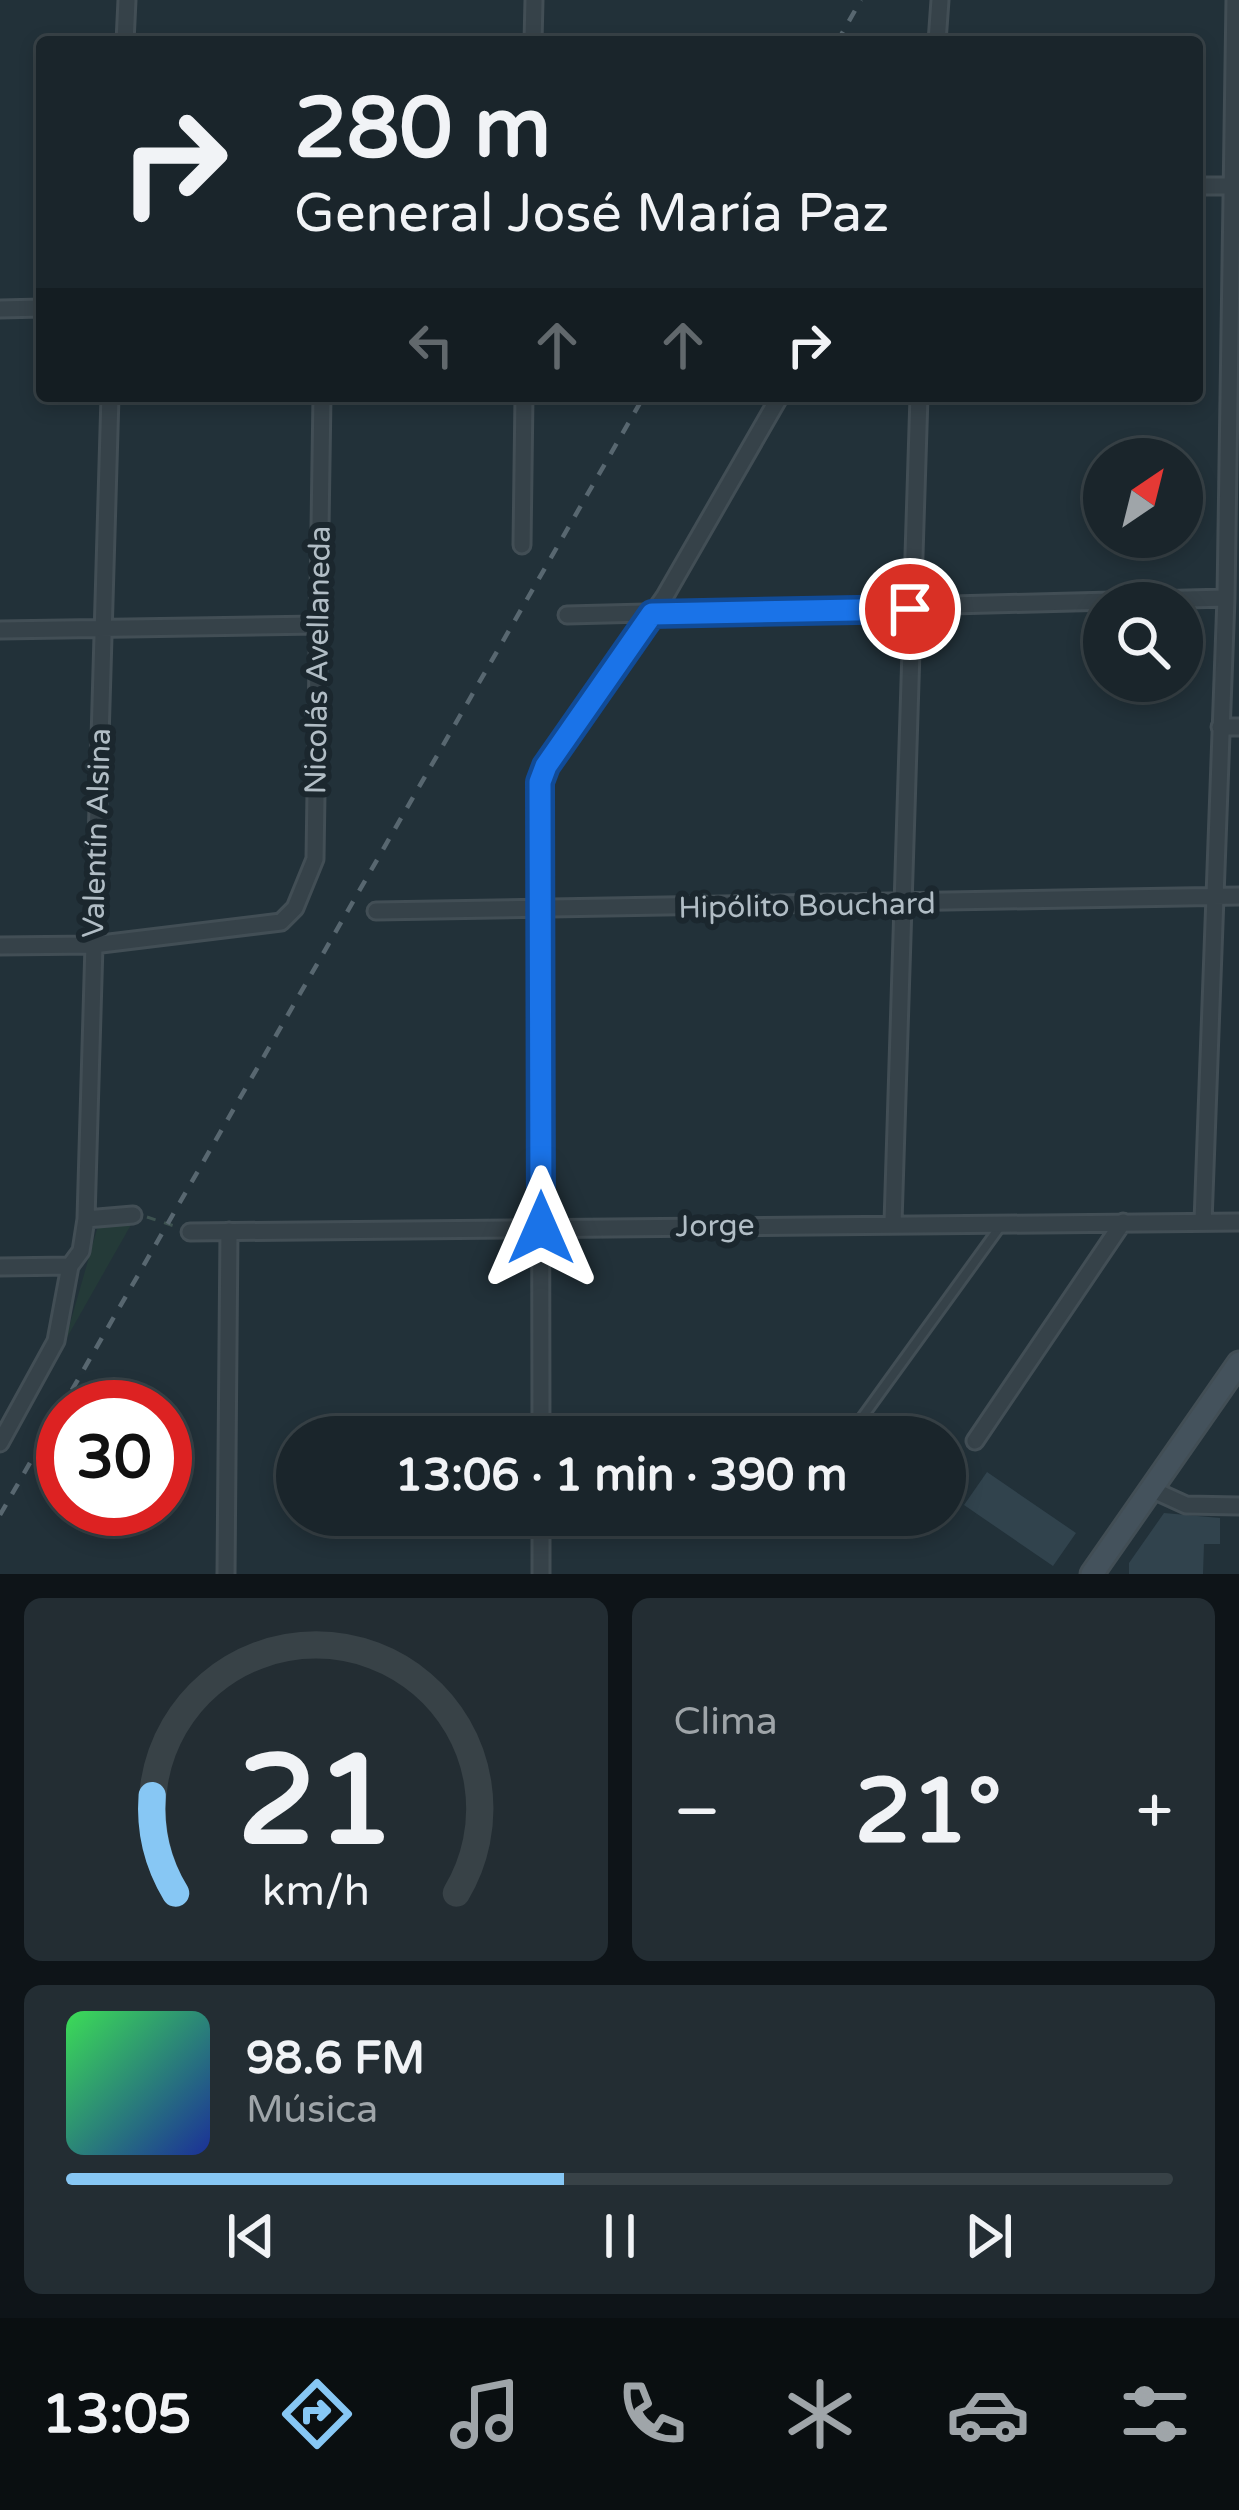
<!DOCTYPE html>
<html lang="es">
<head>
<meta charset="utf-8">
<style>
  body { margin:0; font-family:"Varela Round",sans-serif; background:#232d33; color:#f1f3f6; height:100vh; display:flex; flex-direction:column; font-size:45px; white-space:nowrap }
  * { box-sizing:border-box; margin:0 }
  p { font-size:39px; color:#9fa5a9 }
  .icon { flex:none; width:66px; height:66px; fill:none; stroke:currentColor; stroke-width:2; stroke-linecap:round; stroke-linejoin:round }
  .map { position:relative; height:1574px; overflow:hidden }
  .side { display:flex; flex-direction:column; gap:24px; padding:24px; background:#0e1418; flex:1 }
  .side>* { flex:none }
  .guide { position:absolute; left:36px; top:36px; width:1167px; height:366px; border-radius:12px; box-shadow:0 6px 18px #0003,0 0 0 3px #384247; background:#1a252b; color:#f1f3f6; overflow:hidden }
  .needle { width:78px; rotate:35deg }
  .buttons { position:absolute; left:1083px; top:438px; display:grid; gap:24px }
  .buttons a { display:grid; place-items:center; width:120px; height:120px; border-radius:50%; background:#1a252b; box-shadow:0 6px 18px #0003,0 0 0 3px #384247; font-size:60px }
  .speed { position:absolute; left:36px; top:1380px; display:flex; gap:24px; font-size:60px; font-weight:700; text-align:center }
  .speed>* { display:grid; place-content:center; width:156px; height:156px; border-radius:50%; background:#1a252b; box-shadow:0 6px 18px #0003,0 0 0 3px #384247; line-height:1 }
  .speed .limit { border:18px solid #d22; background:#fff; color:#111 }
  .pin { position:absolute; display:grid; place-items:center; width:102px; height:102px; color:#fff; margin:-51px; border:6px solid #fff; border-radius:50%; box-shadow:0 3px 12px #0007 }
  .me { position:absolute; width:132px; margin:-66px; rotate:0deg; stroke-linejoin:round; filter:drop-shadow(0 0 9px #0008) }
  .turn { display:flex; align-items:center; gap:42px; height:252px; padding:0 60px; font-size:54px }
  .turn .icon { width:156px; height:156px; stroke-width:2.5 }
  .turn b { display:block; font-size:84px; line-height:102px }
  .lanes { display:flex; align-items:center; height:114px; padding:0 60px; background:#0003; justify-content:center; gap:60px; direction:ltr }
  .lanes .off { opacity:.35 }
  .big { font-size:90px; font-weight:700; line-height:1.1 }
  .side .widget { flex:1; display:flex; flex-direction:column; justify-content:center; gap:18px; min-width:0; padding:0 42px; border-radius:18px; background:#232d33 }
  .side .dial { align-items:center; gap:0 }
  .dial svg { height:312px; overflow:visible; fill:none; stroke:#384247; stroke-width:7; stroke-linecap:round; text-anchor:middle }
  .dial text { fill:#f1f3f6; stroke:none }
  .song { display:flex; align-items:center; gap:36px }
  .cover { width:144px; height:144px; border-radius:18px; background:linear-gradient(135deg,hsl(130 70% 55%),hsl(230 70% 35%)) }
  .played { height:12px; border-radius:6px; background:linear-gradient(90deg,#87c7f4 45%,#384247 45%) }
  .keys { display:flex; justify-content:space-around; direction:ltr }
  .heat { display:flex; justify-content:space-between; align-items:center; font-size:66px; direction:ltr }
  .side .tiles { flex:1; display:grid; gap:24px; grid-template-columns:1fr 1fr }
  .widget:last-child { grid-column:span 2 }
  .trip { position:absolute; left:276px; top:1416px; width:690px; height:120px; border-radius:60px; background:#1a252b; box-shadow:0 6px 18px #0003,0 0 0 3px #384247; font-weight:700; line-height:120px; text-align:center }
  .menu { display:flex; height:192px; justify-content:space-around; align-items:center; background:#0a0f11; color:#9fa5a9 }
  .menu .icon { width:84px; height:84px }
  .menu .current { color:#87c7f4 }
  .menu b { font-size:54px; color:#f1f3f6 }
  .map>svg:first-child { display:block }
  .green { fill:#243a38 }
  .building { fill:#31434d }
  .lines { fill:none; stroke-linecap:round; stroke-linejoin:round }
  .lane-casing { stroke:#424e55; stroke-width:14 }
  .street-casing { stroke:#424e55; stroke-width:21 }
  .secondary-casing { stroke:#424e55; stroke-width:27 }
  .path { stroke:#3d5250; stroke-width:3; stroke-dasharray:9 9; stroke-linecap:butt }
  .lane { stroke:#364249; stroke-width:8 }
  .street { stroke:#364249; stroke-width:15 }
  .secondary { stroke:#44525c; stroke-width:21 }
  .rail { stroke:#586770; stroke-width:4.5; stroke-dasharray:12 12; stroke-linecap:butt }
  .route-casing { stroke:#114b97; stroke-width:30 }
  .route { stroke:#1a73e8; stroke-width:21 }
  .labels { text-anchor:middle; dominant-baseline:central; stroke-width:12; stroke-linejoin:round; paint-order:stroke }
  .street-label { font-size:30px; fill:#b1bdc5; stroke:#1b272e }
</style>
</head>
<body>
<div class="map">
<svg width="1239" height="1574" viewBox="0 0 1239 1574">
  <rect width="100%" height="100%" fill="#223139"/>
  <path class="green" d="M132,1223L65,1341L97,1229L103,1224Z"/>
  <path class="building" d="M987,1472L1076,1533L1053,1566L964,1505Z
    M1164,1513L1220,1518V1544H1204L1203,1574H1129V1563Z"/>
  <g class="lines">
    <defs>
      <path id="lane" d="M848,1437L1002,1224"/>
      <path id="street" d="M125,42L127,0
        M533,42L534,0
        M937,42L940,0
        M1197,186H1239
        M0,309L42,308
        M522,545L524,396
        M567,615L1226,598
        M0,630L318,625
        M1220,727H1239
        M376,911L1239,896
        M0,946L93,945L281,922L295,908L315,859L322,396
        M86,1219L133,1215
        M1203,1222L1226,598L1235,0
        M893,1223L919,396
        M190,1232L1239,1222
        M70,1266L81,1251L86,1219L110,396
        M0,1267L70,1266
        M541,1437L540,782L546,766L665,596L780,396
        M975,1441L1123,1222
        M0,1443L56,1341L70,1266
        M1151,1489L1186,1505L1239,1506
        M541,1515V1574
        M226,1574L229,1231"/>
      <path id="secondary" d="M1092,1574L1239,1363"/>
    </defs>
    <use href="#lane" class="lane-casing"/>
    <use href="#street" class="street-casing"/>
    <use href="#secondary" class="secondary-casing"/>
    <path class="path" d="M147,1217L177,1227"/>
    <use href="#lane" class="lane"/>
    <use href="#street" class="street"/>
    <use href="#secondary" class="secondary"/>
    <path class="rail" d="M837,42L861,0
      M0,1515L644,396"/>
  </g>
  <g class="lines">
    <defs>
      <path id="route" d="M541,1228L540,782L546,766L652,614L910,609"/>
    </defs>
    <use href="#route" class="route-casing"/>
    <use href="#route" class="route"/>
  </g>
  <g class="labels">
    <g class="street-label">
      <text transform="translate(318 660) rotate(-89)">Nicolás Avellaneda</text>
      <text transform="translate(97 833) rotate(-88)">Valentín Alsina</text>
      <text transform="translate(807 906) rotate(-1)">Hipólito Bouchard</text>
      <text transform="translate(715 1226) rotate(-1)">Jorge</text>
    </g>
  </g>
</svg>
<div class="buttons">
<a><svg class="needle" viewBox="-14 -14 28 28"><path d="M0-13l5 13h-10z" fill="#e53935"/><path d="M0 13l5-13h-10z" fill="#9fa5a9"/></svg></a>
<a><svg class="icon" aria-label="search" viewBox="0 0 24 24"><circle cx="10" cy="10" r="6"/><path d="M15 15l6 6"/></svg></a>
</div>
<div class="speed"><div class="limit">30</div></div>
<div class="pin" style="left:910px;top:609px;background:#d93025"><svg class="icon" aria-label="arrive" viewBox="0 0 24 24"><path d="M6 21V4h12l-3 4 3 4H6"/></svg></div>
<svg class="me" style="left:541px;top:1228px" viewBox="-20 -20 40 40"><path d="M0-17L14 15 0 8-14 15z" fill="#1a73e8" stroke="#fff" stroke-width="4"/></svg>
<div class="trip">13:06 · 1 min · 390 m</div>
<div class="guide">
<div class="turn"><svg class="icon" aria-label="right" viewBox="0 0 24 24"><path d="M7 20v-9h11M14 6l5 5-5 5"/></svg><div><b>280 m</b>General José María Paz</div></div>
<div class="lanes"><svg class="icon off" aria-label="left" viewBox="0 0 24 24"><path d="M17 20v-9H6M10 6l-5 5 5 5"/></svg><svg class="icon off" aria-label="ahead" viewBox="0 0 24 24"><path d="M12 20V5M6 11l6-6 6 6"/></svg><svg class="icon off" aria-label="ahead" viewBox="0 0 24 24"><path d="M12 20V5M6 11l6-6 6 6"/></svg><svg class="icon" aria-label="right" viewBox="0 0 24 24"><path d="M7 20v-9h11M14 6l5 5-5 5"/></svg></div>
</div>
</div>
<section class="side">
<div class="tiles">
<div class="widget dial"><svg viewBox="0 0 100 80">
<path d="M14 69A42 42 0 1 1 86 69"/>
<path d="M14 69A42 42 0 0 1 8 44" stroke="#87c7f4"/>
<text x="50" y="56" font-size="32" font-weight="700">21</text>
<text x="50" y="72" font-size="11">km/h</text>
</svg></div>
<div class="widget"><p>Clima</p>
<div class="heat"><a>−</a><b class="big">21°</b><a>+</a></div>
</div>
<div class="widget">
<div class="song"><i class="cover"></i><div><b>98.6 FM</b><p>Música</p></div></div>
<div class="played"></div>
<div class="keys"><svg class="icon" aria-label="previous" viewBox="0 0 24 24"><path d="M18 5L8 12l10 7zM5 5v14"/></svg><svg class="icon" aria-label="pause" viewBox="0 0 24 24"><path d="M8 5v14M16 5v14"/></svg><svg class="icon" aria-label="next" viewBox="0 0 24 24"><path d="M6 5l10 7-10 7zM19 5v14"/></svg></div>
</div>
</div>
</section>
<nav class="menu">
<b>13:05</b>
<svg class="icon current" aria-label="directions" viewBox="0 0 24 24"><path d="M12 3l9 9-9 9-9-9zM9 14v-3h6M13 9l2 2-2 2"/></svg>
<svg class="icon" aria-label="music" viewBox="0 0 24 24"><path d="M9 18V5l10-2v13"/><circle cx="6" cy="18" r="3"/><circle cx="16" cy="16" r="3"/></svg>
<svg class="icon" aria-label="phone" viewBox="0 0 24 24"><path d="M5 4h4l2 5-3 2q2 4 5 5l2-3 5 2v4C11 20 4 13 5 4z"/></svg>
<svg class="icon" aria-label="climate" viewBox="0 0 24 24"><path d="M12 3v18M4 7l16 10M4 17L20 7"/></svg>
<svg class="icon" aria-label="car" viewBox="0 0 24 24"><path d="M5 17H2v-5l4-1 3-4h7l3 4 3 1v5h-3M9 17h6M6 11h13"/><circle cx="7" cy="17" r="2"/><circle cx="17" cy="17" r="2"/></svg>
<svg class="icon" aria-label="filters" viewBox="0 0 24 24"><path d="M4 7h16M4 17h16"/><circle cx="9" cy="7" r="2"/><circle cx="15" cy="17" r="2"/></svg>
</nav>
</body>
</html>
